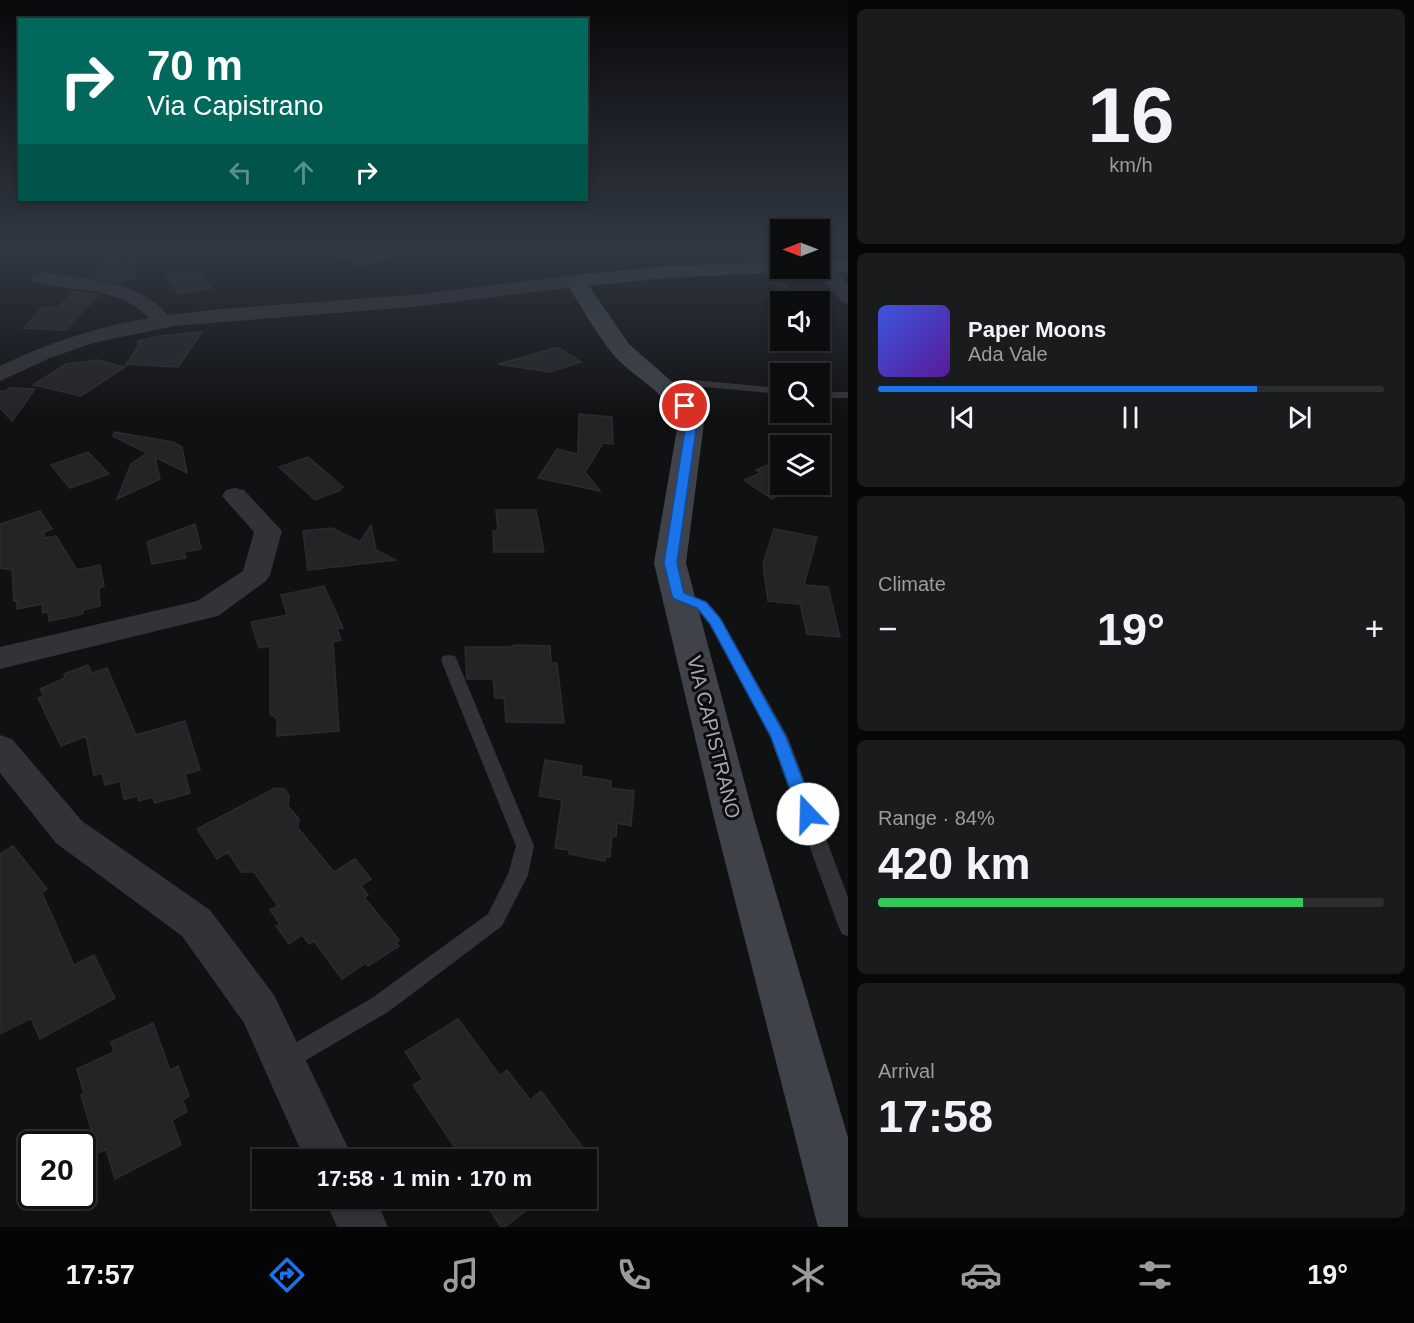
<!DOCTYPE html>
<html lang="en">
<head>
<meta charset="utf-8">
<style>
  body { margin:0; font-family:Arial,sans-serif; background:#1a1b1c; color:#f1f3f6; height:100vh; display:flex; flex-direction:column; font-size:22px; white-space:nowrap }
  * { box-sizing:border-box; margin:0 }
  p { font-size:20px; color:#9a9c9e }
  .icon { flex:none; width:33px; height:33px; fill:none; stroke:currentColor; stroke-width:2; stroke-linecap:round; stroke-linejoin:round }
  .map { position:relative; flex:1; overflow:hidden }
  .panel { display:flex; flex-direction:column; gap:9px; padding:9px; background:#070708; width:566px }
  .panel>* { flex:none }
  .guide { position:absolute; left:18px; top:18px; width:570px; height:183px; border-radius:0px; box-shadow:0 3px 9px #0003,0 0 0 2px #2c2d2e; background:#00695c; color:#fff; overflow:hidden }
  .needle { width:39px; rotate:270deg }
  .fabs { position:absolute; left:770px; top:219px; display:grid; gap:12px }
  .fabs a { display:grid; place-items:center; width:60px; height:60px; border-radius:0px; background:#0c0d0e; box-shadow:0 3px 9px #0003,0 0 0 2px #2c2d2e; font-size:30px }
  .speed { position:absolute; left:18px; top:1131px; display:flex; gap:12px; font-size:30px; font-weight:700; text-align:center }
  .speed>* { display:grid; place-content:center; width:78px; height:78px; border-radius:50%; background:#0c0d0e; box-shadow:0 3px 9px #0003,0 0 0 2px #2c2d2e; line-height:1 }
  .speed .limit { border:3px solid #111; border-radius:9px; background:#fff; color:#111 }
  .pin { position:absolute; display:grid; place-items:center; width:51px; height:51px; color:#fff; margin:-26px; border:3px solid #fff; border-radius:50%; box-shadow:0 2px 6px #0007 }
  .me { position:absolute; width:66px; margin:-33px; rotate:339deg; stroke-linejoin:round; filter:drop-shadow(0 0 4px #0008) }
  .turn { display:flex; align-items:center; gap:21px; height:126px; padding:0 30px; font-size:27px }
  .turn .icon { width:78px; height:78px; stroke-width:2.5 }
  .turn b { display:block; font-size:42px; line-height:51px }
  .lanes { display:flex; align-items:center; height:57px; padding:0 30px; background:#0003; justify-content:center; gap:30px; direction:ltr }
  .lanes .off { opacity:.35 }
  .big { font-size:45px; font-weight:700; line-height:1.1 }
  .panel .tile { flex:1; display:flex; flex-direction:column; justify-content:center; gap:9px; min-width:0; padding:0 21px; border-radius:9px; background:#1a1b1c }
  .panel .dial { align-items:center; gap:0 }
  .dial b { font-size:78px; line-height:1 }
  .song { display:flex; align-items:center; gap:18px }
  .cover { width:72px; height:72px; border-radius:9px; background:linear-gradient(135deg,hsl(230 70% 55%),hsl(270 70% 35%)) }
  .played { height:6px; border-radius:3px; background:linear-gradient(90deg,#1a73e8 75%,#2c2d2e 75%) }
  .keys { display:flex; justify-content:space-around; direction:ltr }
  .heat { display:flex; justify-content:space-between; align-items:center; font-size:33px; direction:ltr }
  .charge { height:9px; border-radius:4px; background:linear-gradient(90deg,#34c759 84%,#2c2d2e 0) }
  .trip { position:absolute; left:252px; top:1149px; width:345px; height:60px; border-radius:0px; background:#0c0d0e; box-shadow:0 3px 9px #0003,0 0 0 2px #2c2d2e; font-weight:700; line-height:60px; text-align:center }
  .tab-bar { display:flex; height:96px; justify-content:space-around; align-items:center; background:#050506; color:#9a9c9e }
  .tab-bar .icon { width:42px; height:42px }
  .tab-bar .current { color:#1a73e8 }
  .tab-bar b { font-size:27px; color:#f1f3f6 }
  main { display:flex; flex:1; min-height:0 }
  .map>svg:first-child { display:block }
  .building { fill:#232426; stroke:#2a2b2e; stroke-width:1.5 }
  .lines { fill:none; stroke-linecap:round; stroke-linejoin:round }
  .lane { fill:#313337; fill-rule:evenodd }
  .street { fill:#313337; fill-rule:evenodd }
  .secondary { fill:#3f4248; fill-rule:evenodd }
  .route { fill:#1a73e8; stroke:#114b97; stroke-width:1.5 }
  .labels { text-anchor:middle; dominant-baseline:central; stroke-width:6; stroke-linejoin:round; paint-order:stroke }
  .street-label { font-size:20px; fill:#a0a9b4; stroke:#0c0c0d }
</style>
</head>
<body>
<main>
<div class="map">
<svg width="849" height="1227" viewBox="0 0 849 1227">
  <rect width="100%" height="100%" fill="#101112"/>
  <path class="building" d="M313,245H415V248L362,267Z
    M725,245H761L770,260L745,261Z
    M112,252L121,260L131,259L136,279L115,282L89,276Z
    M199,270L212,288L178,294L166,274Z
    M764,275H779L791,293L789,295Z
    M75,291L98,295L66,330L24,328L42,308L59,307Z
    M202,332L178,367L126,364L138,347V341L159,336Z
    M555,348H559L581,362L549,372L498,364Z
    M98,360L125,367L81,396L33,385L66,364Z
    M9,388L35,389L12,421L0,408V391H6Z
    M579,414L612,417L613,444L603,443L585,472L600,491L538,478L557,449L578,454Z
    M114,432L173,442L182,447L187,473L155,457L160,479L117,499L131,464L147,453L113,436Z
    M88,452L109,474L70,488L51,465Z
    M308,457L343,487L340,488L341,490L315,500L279,467Z
    M780,460V484H807L772,499L744,480L761,473L756,470Z
    M496,510H536L544,552H494L493,531H498Z
    M40,511L52,529L43,533L45,538L56,536L77,570L100,565L104,586L99,589L100,606L83,610V614L49,621L48,612L43,613L42,604L17,609V600L14,601L12,570L0,568V524Z
    M195,524L201,549L184,552L186,558L152,564L147,542Z
    M371,525L376,550L396,560L308,570L303,531L332,528L360,542Z
    M774,529L817,537L804,585L828,587L840,637L807,634L799,599L798,604L768,601L763,564Z
    M324,586L343,628L337,629L341,640L333,642L339,731L277,736V718L270,714V646L259,648L251,622L287,615L281,595Z
    M515,645L550,646L551,663H557L564,723L506,722L504,698H495L493,679H467L465,647H511Z
    M88,665L92,673L107,668L136,735L185,721L200,770L185,774L190,793L155,803L153,797L139,801L138,796L124,799L120,781L105,785L102,773L94,775L86,736L61,746L38,698L44,696L40,689L65,678L64,674Z
    M545,760L582,766L581,776L611,781V788L634,791L631,826L617,823L616,837L612,836L610,857L606,856L605,861L569,854V850L555,848L562,800L539,796Z
    M275,788L284,789L289,795L288,806L299,819L298,828L334,872L355,859L371,879L361,886L368,895L364,897L399,940L396,943L399,946L368,966L366,963L342,979L314,941L309,944L302,935L289,944L276,926L280,924L270,910L278,906L254,872H241L228,852L217,859L197,829Z
    M13,846L47,889L42,893L74,965L94,955L115,998L40,1039L31,1018L0,1034V854Z
    M458,1019L500,1076L507,1070L530,1100L541,1091L592,1160L586,1164V1160H456L453,1155L458,1152L413,1085L423,1079L405,1052Z
    M153,1023L170,1070L178,1066L189,1096L183,1100L187,1112L172,1120L181,1145L115,1179L106,1149L98,1153L81,1095L84,1094L77,1069L114,1052L111,1042Z
    M482,1198H542L505,1227H501Z"/>
  <g class="lines">
    <path class="lane" d="M694,380L780,388V394L694,386L662,388L656,385L662,382Z
      M819,392H849V398H819Z
      M679,591L707,602L720,617L788,737L849,900V937L842,934L839,928L770,737L709,623L697,608L674,599L672,596Z
      M449,655L455,656L457,660L534,846L528,875L502,926L388,1012L284,1073L276,1070L273,1062L276,1054L372,998L488,914L508,874L516,846L441,660L443,656Z"/>
    <path class="street" d="M822,261L829,263L849,286V304L842,302L814,268H819V262Z
      M40,272C85,279 136,279 168,315L220,309L412,295L575,275L582,277L584,281L582,285L575,287L412,307L174,326L93,343L50,358L0,381V366C48,343 97,327 149,318C120,286 72,292 33,282L31,278L33,274Z
      M235,488L244,490L282,531L270,575L266,581L218,616L0,669V647L197,601L243,571L254,532L222,496L226,490Z
      M0,735L12,739L82,821L210,910L274,995L354,1160H305L244,1023L182,936L56,843L0,773Z
      M324,1198H375L388,1227H337Z"/>
    <path class="secondary" d="M849,260V272L819,273L810,268H819V261Z
      M780,262V268H790L787,272L665,278L589,286L629,344L694,401L704,423L686,563L754,818L849,1141V1227H818L714,818L654,563L678,423C667,390 632,378 611,352C594,330 580,304 565,281L568,277L575,275L665,266Z"/>
  </g>
  <linearGradient id="sky" x2="0" y2="1"><stop stop-color="#09090a"/><stop offset="0.59" stop-color="#313844"/><stop offset="1" stop-color="#313844" stop-opacity="0"/></linearGradient>
  <rect width="849" height="417" fill="url(#sky)"/>
  <path class="route" d="M685,403L690,406L697,423L677,563L684,593L706,602L720,618L786,737L816,814L813,819L808,821L802,819L799,814L771,737L710,624L697,608L674,599L672,596L664,563L686,423L680,406Z"/>
  <g class="labels">
    <g class="street-label">
      <text transform="translate(714 737) rotate(76)">VIA CAPISTRANO</text>
    </g>
  </g>
</svg>
<div class="fabs">
<a><svg class="needle" viewBox="-14 -14 28 28"><path d="M0-13l5 13h-10z" fill="#e53935"/><path d="M0 13l5-13h-10z" fill="#9a9c9e"/></svg></a>
<a><svg class="icon" aria-label="sound" viewBox="0 0 24 24"><path d="M4 9h4l5-4v14l-5-4H4zM17 9q2 3 0 6"/></svg></a>
<a><svg class="icon" aria-label="search" viewBox="0 0 24 24"><circle cx="10" cy="10" r="6"/><path d="M15 15l6 6"/></svg></a>
<a><svg class="icon" aria-label="layers" viewBox="0 0 24 24"><path d="M12 4l9 5-9 5-9-5zM3 14l9 5 9-5"/></svg></a>
</div>
<div class="speed"><div class="limit">20</div></div>
<div class="pin" style="left:685px;top:406px;background:#d93025"><svg class="icon" aria-label="arrive" viewBox="0 0 24 24"><path d="M6 21V4h12l-3 4 3 4H6"/></svg></div>
<svg class="me" style="left:808px;top:814px" viewBox="-20 -20 40 40"><circle r="19" fill="#fff"/><path d="M0-13L10 11 0 6-10 11z" fill="#1a73e8"/></svg>
<div class="trip">17:58 · 1 min · 170 m</div>
<div class="guide">
<div class="turn"><svg class="icon" aria-label="right" viewBox="0 0 24 24"><path d="M7 20v-9h11M14 6l5 5-5 5"/></svg><div><b>70 m</b>Via Capistrano</div></div>
<div class="lanes"><svg class="icon off" aria-label="left" viewBox="0 0 24 24"><path d="M17 20v-9H6M10 6l-5 5 5 5"/></svg><svg class="icon off" aria-label="ahead" viewBox="0 0 24 24"><path d="M12 20V5M6 11l6-6 6 6"/></svg><svg class="icon" aria-label="right" viewBox="0 0 24 24"><path d="M7 20v-9h11M14 6l5 5-5 5"/></svg></div>
</div>
</div>
<section class="panel">
<div class="tile dial"><b>16</b><p>km/h</p></div>
<div class="tile">
<div class="song"><i class="cover"></i><div><b>Paper Moons</b><p>Ada Vale</p></div></div>
<div class="played"></div>
<div class="keys"><svg class="icon" aria-label="previous" viewBox="0 0 24 24"><path d="M18 5L8 12l10 7zM5 5v14"/></svg><svg class="icon" aria-label="pause" viewBox="0 0 24 24"><path d="M8 5v14M16 5v14"/></svg><svg class="icon" aria-label="next" viewBox="0 0 24 24"><path d="M6 5l10 7-10 7zM19 5v14"/></svg></div>
</div>
<div class="tile"><p>Climate</p>
<div class="heat"><a>−</a><b class="big">19°</b><a>+</a></div>
</div>
<div class="tile"><p>Range · 84%</p><b class="big">420 km</b><div class="charge"></div></div>
<div class="tile"><p>Arrival</p><b class="big">17:58</b></div>
</section>
</main>
<nav class="tab-bar">
<b>17:57</b>
<svg class="icon current" aria-label="directions" viewBox="0 0 24 24"><path d="M12 3l9 9-9 9-9-9zM9 14v-3h6M13 9l2 2-2 2"/></svg>
<svg class="icon" aria-label="music" viewBox="0 0 24 24"><path d="M9 18V5l10-2v13"/><circle cx="6" cy="18" r="3"/><circle cx="16" cy="16" r="3"/></svg>
<svg class="icon" aria-label="phone" viewBox="0 0 24 24"><path d="M5 4h4l2 5-3 2q2 4 5 5l2-3 5 2v4C11 20 4 13 5 4z"/></svg>
<svg class="icon" aria-label="climate" viewBox="0 0 24 24"><path d="M12 3v18M4 7l16 10M4 17L20 7"/></svg>
<svg class="icon" aria-label="car" viewBox="0 0 24 24"><path d="M5 17H2v-5l4-1 3-4h7l3 4 3 1v5h-3M9 17h6M6 11h13"/><circle cx="7" cy="17" r="2"/><circle cx="17" cy="17" r="2"/></svg>
<svg class="icon" aria-label="filters" viewBox="0 0 24 24"><path d="M4 7h16M4 17h16"/><circle cx="9" cy="7" r="2"/><circle cx="15" cy="17" r="2"/></svg>
<b>19°</b>
</nav>
</body>
</html>
